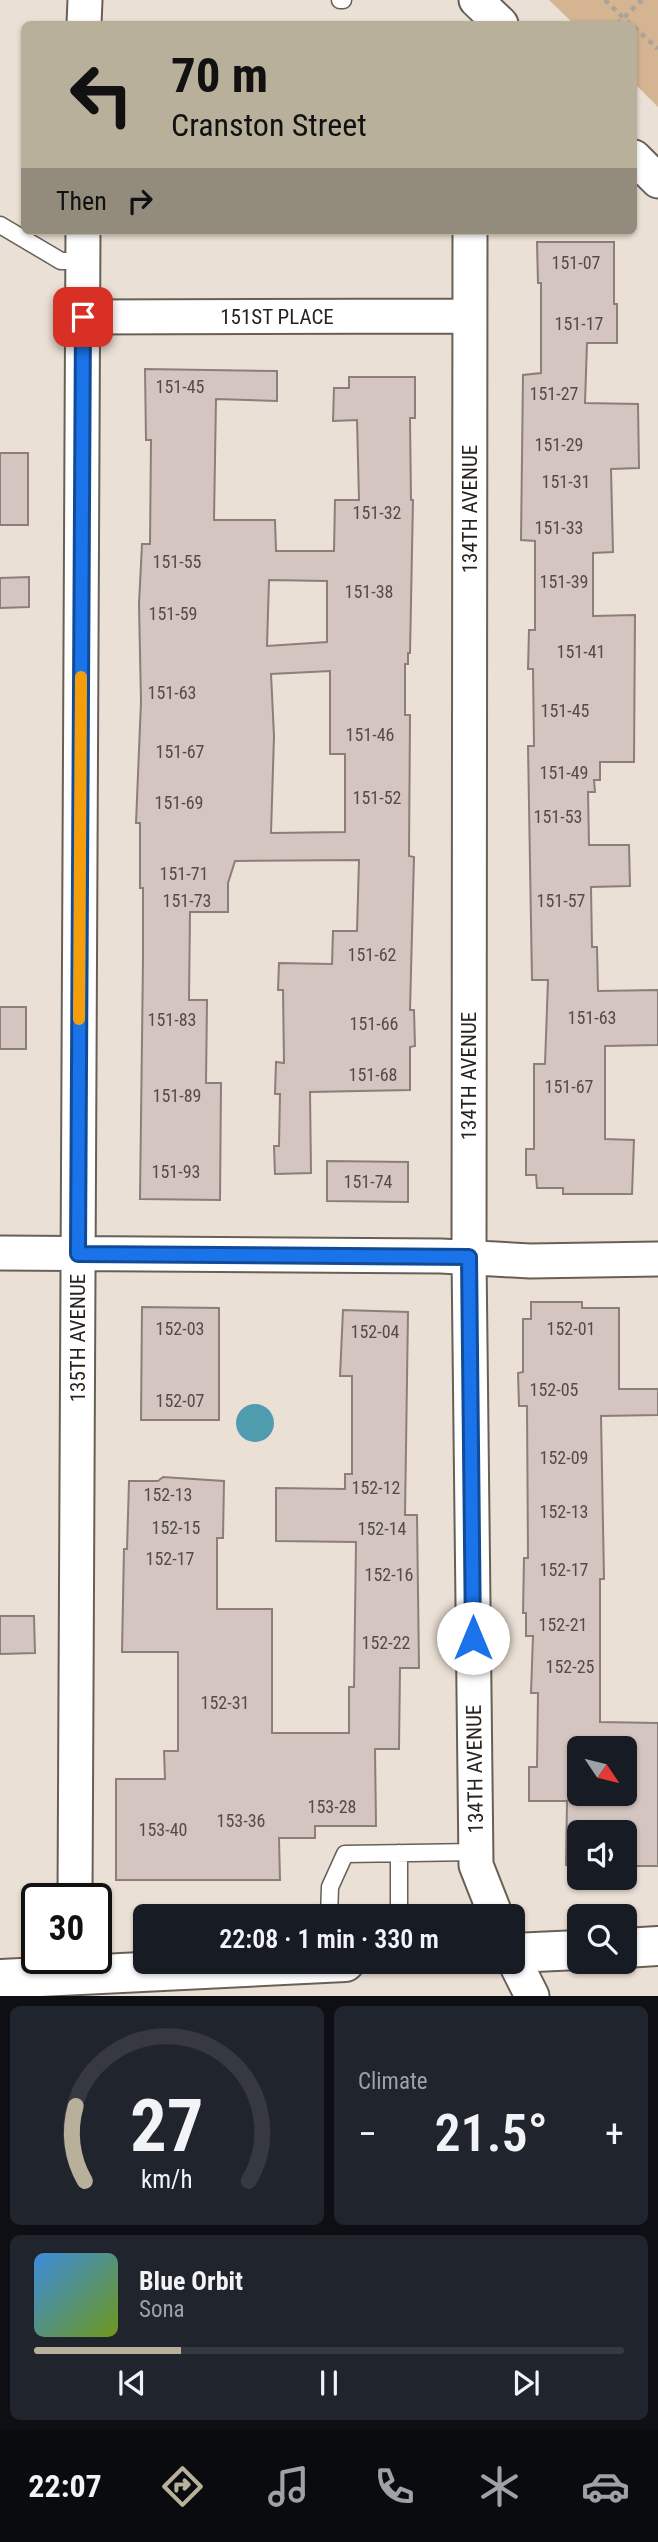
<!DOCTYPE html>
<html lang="en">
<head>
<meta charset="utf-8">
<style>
  body { margin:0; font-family:"Roboto Condensed",sans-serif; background:#20242c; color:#f1f3f6; height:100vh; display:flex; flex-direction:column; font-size:26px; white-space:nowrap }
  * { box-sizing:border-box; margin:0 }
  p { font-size:23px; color:#9ea1a6 }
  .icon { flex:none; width:38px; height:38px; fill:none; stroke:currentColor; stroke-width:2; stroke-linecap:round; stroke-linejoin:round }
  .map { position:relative; height:1996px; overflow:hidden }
  .details { display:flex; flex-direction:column; gap:10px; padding:10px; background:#0d0f14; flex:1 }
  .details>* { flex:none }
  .guide { position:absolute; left:21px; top:21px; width:616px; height:214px; border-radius:10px; box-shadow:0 2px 5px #0004; background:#b8b09b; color:#111; overflow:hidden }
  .needle { width:46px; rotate:125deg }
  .tools { position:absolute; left:567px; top:1736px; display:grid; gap:14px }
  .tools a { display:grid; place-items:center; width:70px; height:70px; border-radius:10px; background:#171b24; box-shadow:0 2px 5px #0004; font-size:35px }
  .speed { position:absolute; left:21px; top:1883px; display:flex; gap:14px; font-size:35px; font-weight:700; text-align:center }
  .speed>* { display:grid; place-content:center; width:91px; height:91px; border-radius:50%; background:#171b24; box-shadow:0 2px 5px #0004; line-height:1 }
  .speed .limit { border:4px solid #111; border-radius:10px; background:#fff; color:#111 }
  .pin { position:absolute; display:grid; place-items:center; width:60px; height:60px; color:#fff; margin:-30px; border-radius:14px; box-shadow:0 4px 10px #0006 }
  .me { position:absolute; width:77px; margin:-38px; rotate:0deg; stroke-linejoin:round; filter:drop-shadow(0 0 5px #0008) }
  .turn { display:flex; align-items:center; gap:24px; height:147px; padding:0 35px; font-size:32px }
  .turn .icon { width:91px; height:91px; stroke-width:2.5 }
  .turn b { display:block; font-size:49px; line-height:60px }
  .then { display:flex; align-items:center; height:66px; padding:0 35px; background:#0003; gap:14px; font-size:26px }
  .big { font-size:52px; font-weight:600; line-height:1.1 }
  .details .card { flex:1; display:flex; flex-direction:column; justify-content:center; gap:10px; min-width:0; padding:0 24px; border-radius:10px; background:#20242c }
  .details .dial { align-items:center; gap:0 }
  .dial svg { height:182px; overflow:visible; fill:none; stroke:#363941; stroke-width:7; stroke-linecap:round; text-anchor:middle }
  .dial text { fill:#f1f3f6; stroke:none }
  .song { display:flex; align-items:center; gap:21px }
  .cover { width:84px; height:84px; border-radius:10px; background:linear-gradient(135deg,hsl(210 70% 55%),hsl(80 70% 35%)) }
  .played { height:7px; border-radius:4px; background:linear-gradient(90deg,#b8b09b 25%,#363941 25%) }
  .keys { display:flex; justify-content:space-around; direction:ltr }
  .heat { display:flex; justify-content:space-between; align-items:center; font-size:38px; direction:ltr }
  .details .tiles { flex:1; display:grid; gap:10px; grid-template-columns:1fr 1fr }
  .card:last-child { grid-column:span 2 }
  .trip { position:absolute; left:133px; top:1904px; width:392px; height:70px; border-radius:10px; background:#171b24; box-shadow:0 2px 5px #0004; font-weight:600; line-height:70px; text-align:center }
  .tabs { display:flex; height:112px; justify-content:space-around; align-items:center; background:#090b0e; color:#9ea1a6 }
  .tabs .icon { width:49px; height:49px }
  .tabs .active { color:#b8b09b }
  .tabs b { font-size:32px; color:#f1f3f6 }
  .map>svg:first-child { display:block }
  .green { fill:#d5b491 }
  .water { fill:#4e9cae }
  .building { fill:#d5c5c1; stroke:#8c7e7a; stroke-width:2; fill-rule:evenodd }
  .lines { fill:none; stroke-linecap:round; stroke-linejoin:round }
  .lane-casing { stroke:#685f56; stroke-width:19 }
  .street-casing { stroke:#685f56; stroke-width:37 }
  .primary-casing { stroke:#685f56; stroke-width:42 }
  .path { stroke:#aba29a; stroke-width:4.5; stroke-dasharray:5 5; stroke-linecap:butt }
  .lane { stroke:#fff; stroke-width:16 }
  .street { stroke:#fff; stroke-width:33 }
  .primary { stroke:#fff; stroke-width:38 }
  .route-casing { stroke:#114b97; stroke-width:18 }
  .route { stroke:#1a73e8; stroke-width:12 }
  .slow { stroke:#f59e0b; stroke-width:12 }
  .labels { text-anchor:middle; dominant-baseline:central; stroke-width:5; stroke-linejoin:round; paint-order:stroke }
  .number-label { font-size:18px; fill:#524c48 }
  .street-label { font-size:21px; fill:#27231f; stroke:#fff }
</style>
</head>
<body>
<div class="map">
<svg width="658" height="1996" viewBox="0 0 658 1996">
  <rect width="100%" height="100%" fill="#ebe0d5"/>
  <path class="green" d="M549,0H658V107L634,83V24H574Z"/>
  <path class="water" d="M236 1423a19 19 0 1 1 38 0a19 19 0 1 1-38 0Z"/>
  <path class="building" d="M537,242H614V304H617V343H587L585,403L638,404L639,468L611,469L613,552L593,553V616L635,615L634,762H600V780H594L595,792H588L589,845H629L630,886L591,887L592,947H597L598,991L658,990V1045L605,1046V1139L634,1140L632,1194H563V1188H537L536,1175H526V1149H534V1064H545L548,980H532L528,746H534L533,669H528L529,630H535V541L521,540L523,375L541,373V283H538Z
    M145,369L277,371V401L216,399L214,520H275L276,551H334L335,500H359L357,420L333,421L334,388H349V377H415V418H410L411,500H413L410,653H408V664H405V715H410L409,856L414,857L410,1010H414L415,1046L410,1047V1090L310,1092L311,1173L275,1174L274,1146H279L280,1094H275L276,1062L284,1063L283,990H278L279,963L332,964L333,931H357L359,860L235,861L228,883V912H190L189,1000H207L206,1083H221L220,1200L140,1199L143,960V888H140V823H136L141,702L139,604L142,544H150L151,440H146ZM269,580L327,581V642L267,646ZM330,671V754H345V832L271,833L274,736L271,674Z
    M0,453H28V525H0Z
    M29,577V607L0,608V578Z
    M0,1007H26V1049H0Z
    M327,1161L408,1162V1202L327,1201Z
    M531,1302H582V1308H619V1389H658V1415L601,1416L604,1579H600V1722L658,1723V1866H625V1832H579V1866L566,1865L567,1801H529V1767H537L538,1693H531L533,1636H526V1613H523L524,1558H528L527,1406H519L518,1373L523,1372V1319H531ZM579,1748H625V1794H579Z
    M142,1307L219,1308V1420H141Z
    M343,1310L408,1312L405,1515H417L419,1668H400L399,1749H375L376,1826H315V1838H279L280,1880H116V1779H165L164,1751H178V1652H122L124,1549H127L129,1481H158L163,1477L224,1481L223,1538H217V1609H272V1733H349V1687H354L356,1542L276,1541V1488L345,1489V1474H352V1376H340Z
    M0,1616H34L35,1653L0,1654Z"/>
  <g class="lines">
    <defs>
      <path id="lane" d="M340,0H343
        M0,225L61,261H83
        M329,1916L330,1887L345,1854L476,1852
        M399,1916V1853"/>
      <path id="street" d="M476,0L501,24
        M84,24L85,0
        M634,157L658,181
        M470,231L469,1257L476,1865L496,1916
        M83,317L470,316
        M0,1253L441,1256L530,1261L658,1259
        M75,1899L83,231
        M513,1958L532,1996"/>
      <path id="primary" d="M625,1948L658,1946
        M513,1953L579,1950
        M0,1979L345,1962"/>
    </defs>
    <use href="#lane" class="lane-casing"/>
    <use href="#street" class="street-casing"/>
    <use href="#primary" class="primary-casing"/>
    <path class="path" d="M605,0L630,24
      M617,24L642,0
      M634,27L658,49"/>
    <use href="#lane" class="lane"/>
    <use href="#street" class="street"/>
    <use href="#primary" class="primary"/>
  </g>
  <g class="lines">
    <defs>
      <path id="route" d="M83,317L78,1254L469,1257L473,1638"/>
    </defs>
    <use href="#route" class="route-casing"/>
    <use href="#route" class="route"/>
    <path class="slow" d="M79,1019L81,677"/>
  </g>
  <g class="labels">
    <g class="number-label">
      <text x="576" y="262">151-07</text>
      <text x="579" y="323">151-17</text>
      <text x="180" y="386">151-45</text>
      <text x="554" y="393">151-27</text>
      <text x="559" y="444">151-29</text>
      <text x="566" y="481">151-31</text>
      <text x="377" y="512">151-32</text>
      <text x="559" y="527">151-33</text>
      <text x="177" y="561">151-55</text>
      <text x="564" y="581">151-39</text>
      <text x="369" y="591">151-38</text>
      <text x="173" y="613">151-59</text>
      <text x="581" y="651">151-41</text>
      <text x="172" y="692">151-63</text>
      <text x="565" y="710">151-45</text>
      <text x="370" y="734">151-46</text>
      <text x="180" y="751">151-67</text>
      <text x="564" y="772">151-49</text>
      <text x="377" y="797">151-52</text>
      <text x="179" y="802">151-69</text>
      <text x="558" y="816">151-53</text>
      <text x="184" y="873">151-71</text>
      <text x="187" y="900">151-73</text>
      <text x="561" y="900">151-57</text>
      <text x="372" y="954">151-62</text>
      <text x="592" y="1017">151-63</text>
      <text x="172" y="1019">151-83</text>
      <text x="374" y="1023">151-66</text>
      <text x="373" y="1074">151-68</text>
      <text x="569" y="1086">151-67</text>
      <text x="177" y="1095">151-89</text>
      <text x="176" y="1171">151-93</text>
      <text x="368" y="1181">151-74</text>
      <text x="180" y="1328">152-03</text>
      <text x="571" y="1328">152-01</text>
      <text x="375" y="1331">152-04</text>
      <text x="554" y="1389">152-05</text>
      <text x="180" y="1400">152-07</text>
      <text x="564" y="1457">152-09</text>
      <text x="376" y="1487">152-12</text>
      <text x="168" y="1494">152-13</text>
      <text x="564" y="1511">152-13</text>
      <text x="176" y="1527">152-15</text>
      <text x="382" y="1528">152-14</text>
      <text x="170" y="1558">152-17</text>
      <text x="564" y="1569">152-17</text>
      <text x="389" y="1574">152-16</text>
      <text x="563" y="1624">152-21</text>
      <text x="386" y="1642">152-22</text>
      <text x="570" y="1666">152-25</text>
      <text x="225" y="1702">152-31</text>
      <text x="332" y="1806">153-28</text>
      <text x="241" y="1820">153-36</text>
      <text x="163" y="1829">153-40</text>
    </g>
    <g class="street-label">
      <text x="277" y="317">151ST PLACE</text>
      <text transform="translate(470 509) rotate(-90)">134TH AVENUE</text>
      <text transform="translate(469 1076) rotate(-90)">134TH AVENUE</text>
      <text transform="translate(78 1338) rotate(-90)">135TH AVENUE</text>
      <text transform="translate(475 1769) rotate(-91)">134TH AVENUE</text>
    </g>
  </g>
</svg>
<div class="tools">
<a><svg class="needle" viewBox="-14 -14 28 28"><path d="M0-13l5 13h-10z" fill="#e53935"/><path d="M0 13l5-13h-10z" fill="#9ea1a6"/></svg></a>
<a><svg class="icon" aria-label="sound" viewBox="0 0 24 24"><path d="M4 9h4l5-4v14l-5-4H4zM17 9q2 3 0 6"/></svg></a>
<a><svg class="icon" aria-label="search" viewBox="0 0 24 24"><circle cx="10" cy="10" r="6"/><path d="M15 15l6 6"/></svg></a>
</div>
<div class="speed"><div class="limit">30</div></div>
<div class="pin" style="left:83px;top:317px;background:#d93025"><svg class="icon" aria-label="arrive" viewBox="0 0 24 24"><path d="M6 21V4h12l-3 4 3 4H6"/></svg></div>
<svg class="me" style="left:473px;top:1638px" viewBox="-20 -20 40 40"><circle r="19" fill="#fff"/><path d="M0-13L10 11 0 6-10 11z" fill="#1a73e8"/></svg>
<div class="trip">22:08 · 1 min · 330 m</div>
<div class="guide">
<div class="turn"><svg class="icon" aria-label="left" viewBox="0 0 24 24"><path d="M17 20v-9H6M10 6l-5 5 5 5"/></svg><div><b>70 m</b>Cranston Street</div></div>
<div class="then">Then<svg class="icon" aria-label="right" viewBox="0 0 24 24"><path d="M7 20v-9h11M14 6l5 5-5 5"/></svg></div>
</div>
</div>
<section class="details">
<div class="tiles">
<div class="card dial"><svg viewBox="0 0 100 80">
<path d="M14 69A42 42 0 1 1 86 69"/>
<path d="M14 69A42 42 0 0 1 10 36" stroke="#b8b09b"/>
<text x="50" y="56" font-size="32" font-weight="700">27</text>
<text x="50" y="72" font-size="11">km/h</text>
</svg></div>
<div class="card"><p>Climate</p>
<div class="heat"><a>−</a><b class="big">21.5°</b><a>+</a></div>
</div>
<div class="card">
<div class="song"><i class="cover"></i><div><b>Blue Orbit</b><p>Sona</p></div></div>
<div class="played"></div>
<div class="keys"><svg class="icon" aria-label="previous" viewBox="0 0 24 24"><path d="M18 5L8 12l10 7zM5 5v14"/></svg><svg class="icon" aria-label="pause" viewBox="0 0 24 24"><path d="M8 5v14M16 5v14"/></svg><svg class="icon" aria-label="next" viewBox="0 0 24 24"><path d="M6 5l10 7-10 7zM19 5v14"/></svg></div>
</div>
</div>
</section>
<nav class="tabs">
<b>22:07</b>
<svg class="icon active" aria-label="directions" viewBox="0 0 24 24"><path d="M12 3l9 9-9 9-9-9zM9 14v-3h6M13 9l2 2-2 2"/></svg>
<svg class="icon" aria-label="music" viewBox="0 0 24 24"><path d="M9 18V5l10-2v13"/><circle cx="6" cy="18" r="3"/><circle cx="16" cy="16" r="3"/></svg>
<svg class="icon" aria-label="phone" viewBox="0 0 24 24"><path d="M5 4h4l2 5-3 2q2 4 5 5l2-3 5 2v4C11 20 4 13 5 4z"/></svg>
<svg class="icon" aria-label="climate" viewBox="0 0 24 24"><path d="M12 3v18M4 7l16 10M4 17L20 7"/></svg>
<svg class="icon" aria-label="car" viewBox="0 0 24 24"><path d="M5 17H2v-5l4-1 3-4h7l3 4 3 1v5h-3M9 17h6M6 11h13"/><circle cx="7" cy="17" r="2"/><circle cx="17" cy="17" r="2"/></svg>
</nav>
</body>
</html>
